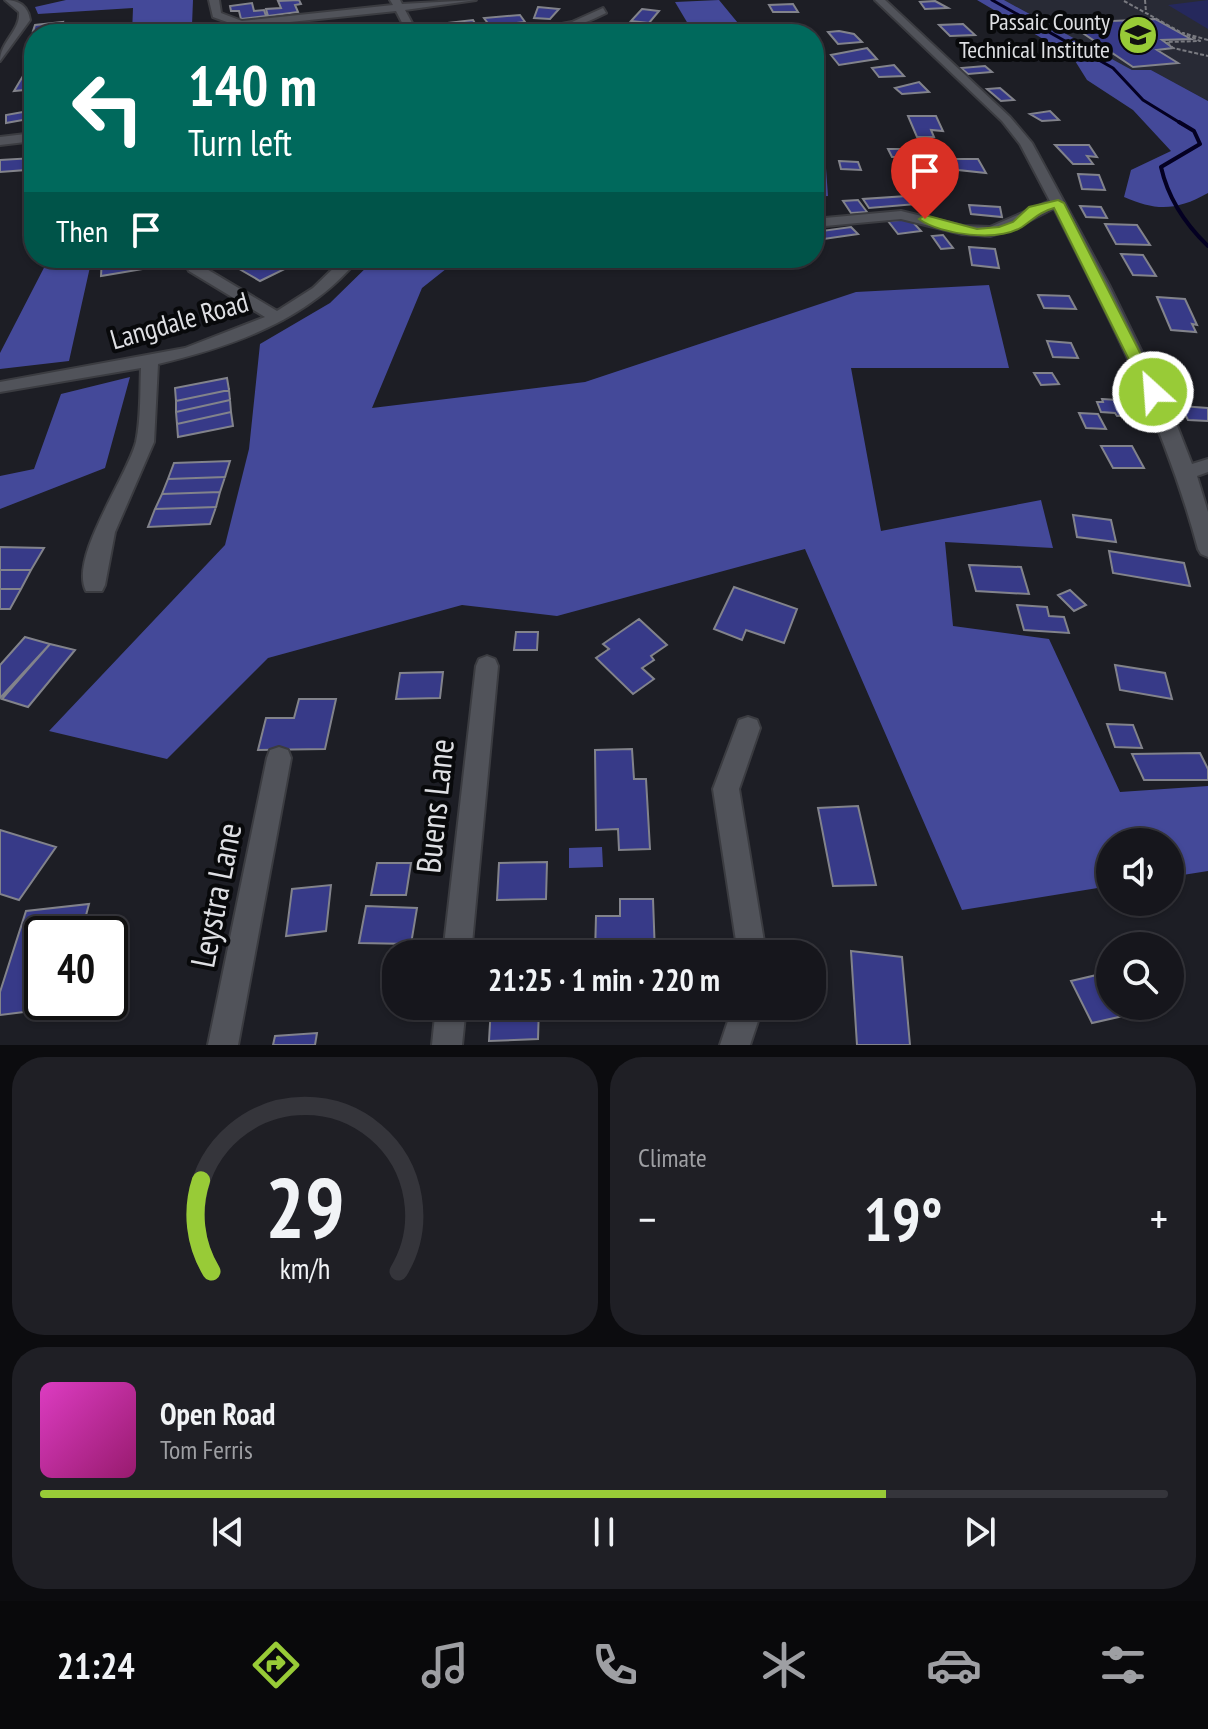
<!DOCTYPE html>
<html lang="en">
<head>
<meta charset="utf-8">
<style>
  body { margin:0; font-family:"PT Sans Narrow",sans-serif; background:#1f1f25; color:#f1f3f6; height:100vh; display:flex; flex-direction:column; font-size:30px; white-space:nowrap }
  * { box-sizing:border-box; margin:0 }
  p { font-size:26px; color:#9e9fa3 }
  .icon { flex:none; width:44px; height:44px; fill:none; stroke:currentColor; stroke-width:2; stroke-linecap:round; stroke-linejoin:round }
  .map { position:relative; height:1045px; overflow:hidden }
  .side { display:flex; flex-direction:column; gap:12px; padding:12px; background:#0c0c0f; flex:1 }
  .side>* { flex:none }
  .banner { position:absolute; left:24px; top:24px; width:800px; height:244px; border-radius:32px; box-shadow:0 2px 6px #0004,0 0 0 2px #35353b; background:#00695c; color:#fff; overflow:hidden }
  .fabs { position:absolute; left:1096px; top:828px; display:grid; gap:16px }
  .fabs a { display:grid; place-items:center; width:88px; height:88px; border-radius:50%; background:#16161c; box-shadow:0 2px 6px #0004,0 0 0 2px #35353b; font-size:40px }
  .speed { position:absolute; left:24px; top:916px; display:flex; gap:16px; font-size:40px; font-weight:700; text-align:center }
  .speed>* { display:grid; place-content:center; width:104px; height:104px; border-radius:50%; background:#16161c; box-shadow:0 2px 6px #0004,0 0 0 2px #35353b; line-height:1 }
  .speed .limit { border:4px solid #111; border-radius:12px; background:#fff; color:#111 }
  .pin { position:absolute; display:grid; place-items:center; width:68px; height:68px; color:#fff; margin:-82px -34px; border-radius:50% 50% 50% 0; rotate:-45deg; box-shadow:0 0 8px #0007 }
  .pin .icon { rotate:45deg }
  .me { position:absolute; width:88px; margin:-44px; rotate:334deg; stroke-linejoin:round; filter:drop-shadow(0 0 6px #0008) }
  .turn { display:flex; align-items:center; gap:28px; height:168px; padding:0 32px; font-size:36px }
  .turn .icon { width:104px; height:104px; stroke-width:2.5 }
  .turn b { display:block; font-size:56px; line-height:68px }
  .then { display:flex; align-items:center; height:76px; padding:0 32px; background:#0003; gap:16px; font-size:30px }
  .big { font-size:60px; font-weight:600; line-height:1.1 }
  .side .tile { flex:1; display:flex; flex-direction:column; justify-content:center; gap:12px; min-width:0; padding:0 28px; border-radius:32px; background:#1f1f25 }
  .side .dial { align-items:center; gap:0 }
  .dial svg { height:208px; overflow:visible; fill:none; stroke:#35353b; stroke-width:7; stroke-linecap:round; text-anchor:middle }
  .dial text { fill:#f1f3f6; stroke:none }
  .song { display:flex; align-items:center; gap:24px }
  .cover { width:96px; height:96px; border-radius:12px; background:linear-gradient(135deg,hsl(310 70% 55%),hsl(320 70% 35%)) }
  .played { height:8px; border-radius:4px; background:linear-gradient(90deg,#98cb37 75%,#35353b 75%) }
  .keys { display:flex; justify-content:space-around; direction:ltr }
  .heat { display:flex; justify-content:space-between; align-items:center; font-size:44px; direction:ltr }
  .side .tiles { flex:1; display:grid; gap:12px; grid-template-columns:1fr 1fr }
  .tile:last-child { grid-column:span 2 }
  .trip { position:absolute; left:382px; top:940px; width:444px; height:80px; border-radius:32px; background:#16161c; box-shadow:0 2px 6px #0004,0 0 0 2px #35353b; font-weight:600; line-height:80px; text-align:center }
  .dock { display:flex; height:128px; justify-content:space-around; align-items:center; background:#09090b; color:#9e9fa3 }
  .dock .icon { width:56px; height:56px }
  .dock .selected { color:#98cb37 }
  .dock b { font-size:36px; color:#f1f3f6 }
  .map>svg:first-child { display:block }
  .built { fill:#282a35 }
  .green { fill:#25285c }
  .forest { fill:#444999 }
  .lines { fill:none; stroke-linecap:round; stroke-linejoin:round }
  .stream-far1 { stroke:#040022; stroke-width:3 }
  .stream { stroke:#040022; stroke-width:4 }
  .building { fill:#373a88; stroke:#82838b; stroke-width:2 }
  .minor-casing { stroke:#3b3c41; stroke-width:4 }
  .path { stroke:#797a80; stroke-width:2; stroke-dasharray:4 2; stroke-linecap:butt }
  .minor { fill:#51535a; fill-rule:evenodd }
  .route { fill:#98cb37; stroke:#638424; stroke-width:2 }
  .labels { text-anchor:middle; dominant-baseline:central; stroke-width:8; stroke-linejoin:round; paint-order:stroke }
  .far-poi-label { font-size:24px; fill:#dedfe3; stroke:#08090b; text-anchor:end }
  .street-label { font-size:28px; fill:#dedfe3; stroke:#08090b }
  .near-street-label { font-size:34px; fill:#dedfe3; stroke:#08090b }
</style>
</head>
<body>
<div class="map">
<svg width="1208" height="1045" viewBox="0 0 1208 1045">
  <rect width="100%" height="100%" fill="#1d1e25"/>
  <path class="built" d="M1004,0H1208V101L1151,70H1132Z"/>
  <path class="green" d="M1208,0V29L1168,5Z"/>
  <path class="forest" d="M66,0H193L192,25L208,34H132L133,8L38,14L35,7Z
    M719,0L747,34H694L675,2Z
    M977,0H1004L1132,70H1151L1208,101V193C1176,211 1156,211 1124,197L1131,170L1171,151L1133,110L1087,80L1072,56Z
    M814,126L824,140L828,196L814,197Z
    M49,258H92L69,361L0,369V353Z
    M376,258H466L456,261L422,288L372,408L585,382L856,292L989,285L1009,368H851L881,531L1041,500L1053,548L945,542L953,626L1049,639L1120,792L1208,786V871L1170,877V842H1110V886L962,910L805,549L557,616L462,605L268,658L167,759L49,731L225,545L249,449L260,344L330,303Z
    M130,377L105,468L0,509V476L34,469L61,394Z
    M602,847L603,867L569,868V848Z"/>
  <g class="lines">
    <path class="stream-far1" d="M992,0L1113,68L1143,100L1182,124"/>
    <path class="stream" d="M1179,122L1194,131L1200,144L1161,167C1168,198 1185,224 1208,246"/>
  </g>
  <path class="building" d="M299,0L301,4L295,5L298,12L268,16L266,9L281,8L278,1Z
    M935,1L948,8L925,9L920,2Z
    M252,3L254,11L264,10L266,16L241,19L239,11H231L230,6Z
    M793,4L798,12H773L769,5Z
    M538,7L559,9L550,19L534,18Z
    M642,9L659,11L649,23L631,21Z
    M520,15L525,22L490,26L484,18Z
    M1155,19L1191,39L1162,40L1173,48L1157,50L1178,63L1133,67L1068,23Z
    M473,20L477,27L442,31L438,24Z
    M63,22L61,28L33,31L35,25Z
    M963,24L975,35L950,36L939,25Z
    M618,25L636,32L593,33Z
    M839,31L854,34L862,42L838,44L828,32Z
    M867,48L877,59L839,65L831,55Z
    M894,65L904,76L879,77L872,68Z
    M985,66L992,72L968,74L961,68Z
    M34,75V89L14,91L23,76Z
    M919,82L929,92L902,94L895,88Z
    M1000,88L1014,100L1001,101L987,89Z
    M34,110V118L6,123V115Z
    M1050,111L1059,120L1042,121L1030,114Z
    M908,116H936L943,131L931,130L934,137H917Z
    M1055,145H1089L1097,157L1087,156L1093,164H1073Z
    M888,149H919L923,157H892Z
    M33,158L26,170L0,172V160Z
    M949,159H978L986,173L958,170Z
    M839,161L858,162L861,170L841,169Z
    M1078,174L1099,175L1105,190L1082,189Z
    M922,195L929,203L869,208L863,199Z
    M858,200L867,212L851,213L843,201Z
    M969,205L1000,207L1002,217L971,214Z
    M1080,206L1101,207L1107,218L1086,217Z
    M910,219L921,231L898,234L888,221Z
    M1105,224L1137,225L1150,245L1116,244Z
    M851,227L858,234L817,240L814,236V232Z
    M943,235L953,248L941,249L932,236Z
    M969,247L995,249L999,268L972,265Z
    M1121,254L1143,255L1156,276L1133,275Z
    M102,258H155V267L101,276Z
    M239,258H285L295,264L260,281L229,263Z
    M1038,295L1069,296L1076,309L1044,308Z
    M1157,297L1185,299L1197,325L1192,324L1196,332L1171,330Z
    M1047,341L1071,343L1078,358L1053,357Z
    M1034,373H1052L1059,384L1041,385Z
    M227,378L229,390L176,401L175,388Z
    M229,390L230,400L176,412V401Z
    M1102,399L1134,401L1140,415L1117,416L1115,413L1101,412L1097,402H1103Z
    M230,400L231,412L177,424L176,412Z
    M1181,406L1208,408V421L1188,420Z
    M231,412L233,426L178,437L177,424Z
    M1079,413L1098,414L1106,429L1086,428Z
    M1101,446H1132L1144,468H1113Z
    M230,461L225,477L168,479L174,463Z
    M225,477L220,492L162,494L168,479Z
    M220,492L216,507L155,509L162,494Z
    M216,507L210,524L148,527L155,509Z
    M1073,515L1111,520L1116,542L1077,537Z
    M0,547L44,548L31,570H0Z
    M1109,551L1184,563L1190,586L1113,573Z
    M969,565L1021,567L1029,594L976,591Z
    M0,570H31L21,589H0Z
    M734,587L797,609L784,643L746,630L742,640L714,629Z
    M0,589H21L10,609H0Z
    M1070,590L1086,605L1074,611L1058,595Z
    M1017,605L1047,607L1049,616L1064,617L1069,633L1024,630Z
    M639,619L667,645L651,656L654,660L642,668L654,679L633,694L596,658L609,649L603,644Z
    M516,632H538L537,650H514Z
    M25,637L50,644L0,698V665Z
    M50,644L75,650L28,707L2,699Z
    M1115,665L1165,673L1172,699L1120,690Z
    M443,672L440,698L396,699L400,673Z
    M299,699H336L325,749L258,750L266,718H294Z
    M1107,724L1133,725L1142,748L1115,747Z
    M632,749L634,779H646L650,849L619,850L618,829L596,830L595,750Z
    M1200,753L1208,769V780H1144L1132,754Z
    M858,806L876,885L833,886L818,808Z
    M0,830L56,847L19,900L0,894Z
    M547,862L546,899L497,900L499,863Z
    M377,863H411L406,895H371Z
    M331,885L326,931L286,936L292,889Z
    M620,899H653L655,954H595L596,916H620Z
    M89,904L81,934H42V1002H58L56,1008L0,1015V992L26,911Z
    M366,906L417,908L411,944L359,943Z
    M851,951L902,957L910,1045H857Z
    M1101,974L1110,992V1006H1117L1123,1016L1092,1023L1071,981Z
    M491,1006H539L538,1039L489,1041Z
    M593,1006H639V1013L593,1012Z
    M317,1033L315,1045H273L275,1036Z"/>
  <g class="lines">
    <defs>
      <path id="minor" d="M5,0C19,0 28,6 30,20L0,61C0,42 21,30 19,12Z
        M209,0H219L221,13L242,21L393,5L390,0H400L402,4L476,0L405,10L418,34H408L396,11L241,27L213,17Z
        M875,0H885L1010,117L1032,143L1109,285L1174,418L1192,464L1208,459V472L1197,476L1208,512V557L1201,554L1198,549C1166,428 1111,320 1054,208L1015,228L990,236L962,234L901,219L814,227V219L901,211L963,226L990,227L1050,201L1020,144L1002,121Z
        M603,8L606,13C575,29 546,34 511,34L572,22Z
        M34,133V141L0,145V137Z
        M182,258H196L200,265L277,311L313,288L344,258H359C309,320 233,346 158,364L154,442L115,532L105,585L102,591H86C69,558 127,477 136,442C141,418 140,393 141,368L0,392V382L185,348L265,317L189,271Z
        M487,656L495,659L498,666L471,954H443L476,666L479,659Z
        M748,717L757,720L760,728L739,789L766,954H738L713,789L739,720Z
        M279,747L288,750L291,758L238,1045H208L267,758L270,750Z
        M436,1006H466L462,1045H432Z
        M733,1006H763L750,1045H720Z"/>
    </defs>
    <use href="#minor" class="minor-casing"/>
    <path class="path" d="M1145,0L1146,12
      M1124,1L1184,34
      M1208,40L1183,33L1200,41L1167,42L1173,48L1208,56"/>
    <use href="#minor" class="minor"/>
  </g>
  <path class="route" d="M1058,200L1064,203L1160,392L1158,395L1153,397L1145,392L1054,208C1039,212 1034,219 1022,227C998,242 941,235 919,219L925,215L977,229L999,227L1013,222L1029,207Z"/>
  <defs>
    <symbol id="school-disc" viewBox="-11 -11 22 22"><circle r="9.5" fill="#98cb37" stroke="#08090b"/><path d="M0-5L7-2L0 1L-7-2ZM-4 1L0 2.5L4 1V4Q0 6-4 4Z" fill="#111"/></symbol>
  </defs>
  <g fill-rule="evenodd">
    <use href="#school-disc" x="1116" y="13" width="44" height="44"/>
  </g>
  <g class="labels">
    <g class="far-poi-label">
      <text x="1110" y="21">Passaic County<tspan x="1110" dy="28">Technical Institute</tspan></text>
    </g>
    <g class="street-label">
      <text transform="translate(179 320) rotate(-16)">Langdale Road</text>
    </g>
    <g class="near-street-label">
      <text transform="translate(434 806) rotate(-84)">Buens Lane</text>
      <text transform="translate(215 895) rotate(-79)">Leystra Lane</text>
    </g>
  </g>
</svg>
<div class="fabs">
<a><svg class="icon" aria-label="sound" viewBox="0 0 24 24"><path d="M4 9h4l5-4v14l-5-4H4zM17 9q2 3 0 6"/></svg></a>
<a><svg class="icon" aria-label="search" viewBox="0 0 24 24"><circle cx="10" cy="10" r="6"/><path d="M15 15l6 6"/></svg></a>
</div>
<div class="speed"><div class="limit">40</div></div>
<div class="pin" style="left:925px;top:219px;background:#d93025"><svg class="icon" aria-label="arrive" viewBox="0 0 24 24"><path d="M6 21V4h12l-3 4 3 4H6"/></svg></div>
<svg class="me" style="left:1153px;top:392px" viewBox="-20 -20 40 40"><circle r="17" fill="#98cb37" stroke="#fff" stroke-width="3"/><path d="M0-11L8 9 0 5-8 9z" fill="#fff"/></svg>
<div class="trip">21:25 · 1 min · 220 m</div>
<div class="banner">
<div class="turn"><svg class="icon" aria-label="left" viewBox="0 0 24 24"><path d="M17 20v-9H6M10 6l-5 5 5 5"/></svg><div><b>140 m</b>Turn left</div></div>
<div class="then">Then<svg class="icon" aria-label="arrive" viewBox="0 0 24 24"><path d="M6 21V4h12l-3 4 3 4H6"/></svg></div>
</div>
</div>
<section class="side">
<div class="tiles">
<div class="tile dial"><svg viewBox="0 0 100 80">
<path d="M14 69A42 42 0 1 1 86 69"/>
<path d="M14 69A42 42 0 0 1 10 34" stroke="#98cb37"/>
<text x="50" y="56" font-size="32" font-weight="700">29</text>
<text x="50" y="72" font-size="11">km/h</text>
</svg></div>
<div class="tile"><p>Climate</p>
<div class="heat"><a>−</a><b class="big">19°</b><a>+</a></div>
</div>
<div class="tile">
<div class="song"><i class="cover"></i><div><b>Open Road</b><p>Tom Ferris</p></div></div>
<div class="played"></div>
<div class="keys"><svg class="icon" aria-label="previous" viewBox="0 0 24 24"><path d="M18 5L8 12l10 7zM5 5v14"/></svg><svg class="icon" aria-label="pause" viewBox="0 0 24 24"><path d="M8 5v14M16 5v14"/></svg><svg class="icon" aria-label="next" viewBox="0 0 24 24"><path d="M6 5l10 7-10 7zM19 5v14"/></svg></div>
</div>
</div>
</section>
<nav class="dock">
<b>21:24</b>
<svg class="icon selected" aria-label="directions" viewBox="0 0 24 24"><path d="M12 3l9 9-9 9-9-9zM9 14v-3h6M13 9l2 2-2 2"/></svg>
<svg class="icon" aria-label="music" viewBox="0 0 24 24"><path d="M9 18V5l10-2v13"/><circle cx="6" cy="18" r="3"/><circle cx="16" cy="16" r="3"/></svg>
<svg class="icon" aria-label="phone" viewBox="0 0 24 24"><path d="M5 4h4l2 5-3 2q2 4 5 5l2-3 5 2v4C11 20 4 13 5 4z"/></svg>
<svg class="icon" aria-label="climate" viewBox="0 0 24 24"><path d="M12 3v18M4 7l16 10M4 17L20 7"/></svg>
<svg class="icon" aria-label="car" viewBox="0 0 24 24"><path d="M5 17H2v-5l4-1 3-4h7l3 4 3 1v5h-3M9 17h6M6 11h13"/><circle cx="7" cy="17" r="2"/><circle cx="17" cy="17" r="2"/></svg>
<svg class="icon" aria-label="filters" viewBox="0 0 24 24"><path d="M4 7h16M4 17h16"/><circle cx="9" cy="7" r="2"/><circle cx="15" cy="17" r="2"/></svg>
</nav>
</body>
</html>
